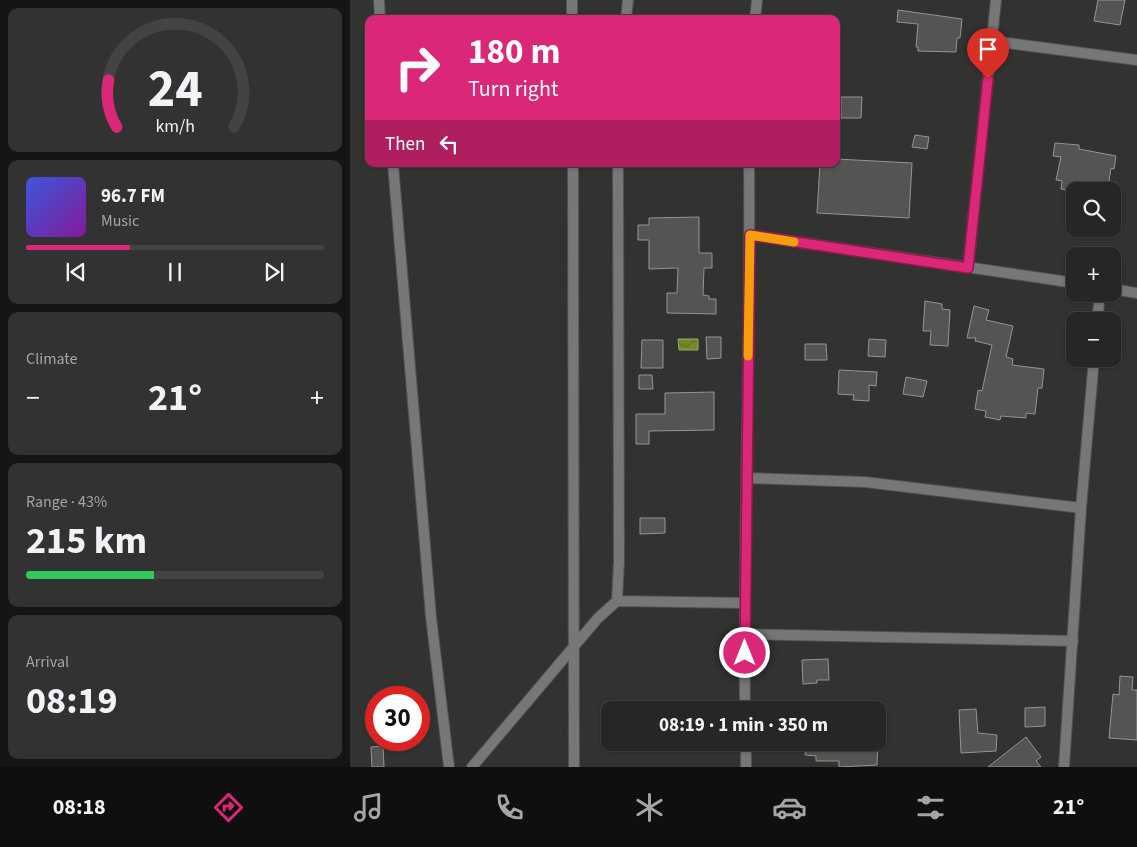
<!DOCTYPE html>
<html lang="en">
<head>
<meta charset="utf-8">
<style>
  body { margin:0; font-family:"Source Sans 3",sans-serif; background:#323232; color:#f1f3f6; height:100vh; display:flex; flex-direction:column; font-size:19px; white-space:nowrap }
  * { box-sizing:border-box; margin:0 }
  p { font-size:16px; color:#a4a5a7 }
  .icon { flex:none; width:28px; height:28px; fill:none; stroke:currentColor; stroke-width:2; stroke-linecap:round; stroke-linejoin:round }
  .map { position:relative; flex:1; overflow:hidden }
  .details { display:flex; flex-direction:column; gap:8px; padding:8px; background:#151514; width:350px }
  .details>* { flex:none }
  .hud { position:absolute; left:15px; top:15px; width:475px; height:152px; border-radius:10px; box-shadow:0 1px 4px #0004,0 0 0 1px #424342; background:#db2777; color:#fff; overflow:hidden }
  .buttons { position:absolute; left:716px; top:182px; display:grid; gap:10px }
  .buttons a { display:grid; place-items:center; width:55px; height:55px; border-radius:10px; background:#262625; box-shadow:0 1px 4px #0004,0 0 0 1px #424342; font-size:25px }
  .speed { position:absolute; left:15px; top:686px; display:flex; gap:10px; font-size:25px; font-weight:700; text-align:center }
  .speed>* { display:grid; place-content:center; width:65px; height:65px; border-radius:50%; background:#262625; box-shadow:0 1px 4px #0004,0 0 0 1px #424342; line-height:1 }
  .speed .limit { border:8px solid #d22; background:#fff; color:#111 }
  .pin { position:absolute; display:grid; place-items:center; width:42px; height:42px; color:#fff; margin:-51px -21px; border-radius:50% 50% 50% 0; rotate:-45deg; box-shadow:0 0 5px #0007 }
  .pin .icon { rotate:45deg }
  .me { position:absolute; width:55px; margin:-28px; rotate:0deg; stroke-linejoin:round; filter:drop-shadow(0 0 4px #0008) }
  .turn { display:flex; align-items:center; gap:18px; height:105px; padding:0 20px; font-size:22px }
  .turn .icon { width:65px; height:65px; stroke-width:2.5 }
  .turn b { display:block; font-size:35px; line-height:42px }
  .then { display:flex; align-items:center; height:48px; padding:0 20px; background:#0003; gap:10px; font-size:19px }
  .big { font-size:38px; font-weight:700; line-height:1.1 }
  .details .widget { flex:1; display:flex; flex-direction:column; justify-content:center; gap:8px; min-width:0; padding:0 18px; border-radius:10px; background:#323232 }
  .details .dial { align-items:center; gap:0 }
  .dial svg { height:130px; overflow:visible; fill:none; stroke:#424342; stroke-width:7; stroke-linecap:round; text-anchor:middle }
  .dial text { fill:#f1f3f6; stroke:none }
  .song { display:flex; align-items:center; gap:15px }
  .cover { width:60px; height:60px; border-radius:8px; background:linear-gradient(135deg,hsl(230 70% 55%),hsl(290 70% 35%)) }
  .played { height:5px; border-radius:2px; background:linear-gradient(90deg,#db2777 35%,#424342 35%) }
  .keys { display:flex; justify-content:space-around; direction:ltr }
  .heat { display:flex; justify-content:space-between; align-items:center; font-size:28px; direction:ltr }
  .charge { height:8px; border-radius:4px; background:linear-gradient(90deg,#34c759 43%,#424342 0) }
  .trip { position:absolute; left:251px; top:701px; width:285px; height:50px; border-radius:10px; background:#262625; box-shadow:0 1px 4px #0004,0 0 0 1px #424342; font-weight:700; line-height:50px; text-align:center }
  .tabs { display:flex; height:80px; justify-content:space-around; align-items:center; background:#0f0f0f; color:#a4a5a7 }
  .tabs .icon { width:35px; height:35px }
  .tabs .active { color:#db2777 }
  .tabs b { font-size:22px; color:#f1f3f6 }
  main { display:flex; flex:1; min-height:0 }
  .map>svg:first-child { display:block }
  .water { fill:url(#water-waves); stroke:#98aa64 }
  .building { fill:#545552; stroke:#949591 }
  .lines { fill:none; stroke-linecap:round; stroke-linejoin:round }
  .minor-casing { stroke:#50514f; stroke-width:12 }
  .minor { stroke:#767778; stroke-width:10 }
  .route-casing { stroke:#8e194d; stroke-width:12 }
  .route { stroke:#db2777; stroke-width:9 }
  .slow { stroke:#f59e0b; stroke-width:9 }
</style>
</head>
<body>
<main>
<section class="details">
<div class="widget dial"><svg viewBox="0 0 100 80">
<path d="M14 69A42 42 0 1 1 86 69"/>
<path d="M14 69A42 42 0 0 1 9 40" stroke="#db2777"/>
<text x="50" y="56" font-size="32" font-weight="700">24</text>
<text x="50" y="72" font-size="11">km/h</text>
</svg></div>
<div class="widget">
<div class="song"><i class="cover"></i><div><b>96.7 FM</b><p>Music</p></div></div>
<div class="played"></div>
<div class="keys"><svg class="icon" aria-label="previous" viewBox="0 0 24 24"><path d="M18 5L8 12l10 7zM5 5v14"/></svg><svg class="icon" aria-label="pause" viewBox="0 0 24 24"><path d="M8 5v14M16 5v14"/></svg><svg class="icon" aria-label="next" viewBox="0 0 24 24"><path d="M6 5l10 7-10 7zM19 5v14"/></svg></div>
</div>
<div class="widget"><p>Climate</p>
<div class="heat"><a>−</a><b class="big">21°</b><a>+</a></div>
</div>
<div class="widget"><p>Range · 43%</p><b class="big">215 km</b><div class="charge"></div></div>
<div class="widget"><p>Arrival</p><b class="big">08:19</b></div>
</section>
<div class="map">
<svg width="787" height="767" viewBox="0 0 787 767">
  <defs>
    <pattern id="water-waves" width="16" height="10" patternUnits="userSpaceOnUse" patternTransform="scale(1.25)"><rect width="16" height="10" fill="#728b28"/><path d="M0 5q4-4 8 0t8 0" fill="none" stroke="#617035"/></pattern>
  </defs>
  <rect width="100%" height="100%" fill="#323331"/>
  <path class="water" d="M328,339H348V350H329Z"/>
  <path class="building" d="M748,0H775L770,25L744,21Z
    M548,10L612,19L610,38H607L606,52L568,51V47H566L568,24L547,22Z
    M491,97H512L511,118H491Z
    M565,135L579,137L577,149L562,147Z
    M705,143L729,145V149L766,156L764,169L761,168L758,188L724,184L723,191L711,189L712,181L706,180L711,157L703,156Z
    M486,159L562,163L559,218L467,213L470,164H486Z
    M349,217V253H362V268H354L353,295L359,296V299H366V314L317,313V293H327L328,268L299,269V240H288V225H299V218Z
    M575,301L592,304V309L600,310L598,346L580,345L581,331H573Z
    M624,306L639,310L636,320L663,326L656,357L663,359L662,365L694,369L692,388H688L685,414L676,413V418L651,416L650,420L635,417L636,411L625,409L628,390L632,391L642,345L625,341L626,338H617Z
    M356,337H371V358L357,359Z
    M519,339L536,340L535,357L518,356Z
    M292,340H313V368H291Z
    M455,344H476L477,360H455Z
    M489,370L527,372L526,386L519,385V401L503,400L504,395L488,394Z
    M289,375H302L303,389H289Z
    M556,377L577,381L573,397L553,394Z
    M364,392V430L299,431V444H286V414H315V393Z
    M290,518H315V533L290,534Z
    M478,659L479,680H467V683L453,684L452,660Z
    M770,676L783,677L782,690H787V740L759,738L763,694L769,695Z
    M695,707V726L675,727V708Z
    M626,709L628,733L647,735L646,751L611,753L609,710Z
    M676,737L691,757L686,761L691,767H638Z
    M456,742H528L527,765L489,767V761H466V756L455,755Z
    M33,746L34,767H22L21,747Z"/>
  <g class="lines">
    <defs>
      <path id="minor" d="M29,0L30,19
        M222,0V19
        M276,19L278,0
        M405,19L407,0
        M642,41L787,60
        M43,164L81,617L99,767
        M223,164L224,767
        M400,235L725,283
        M618,267L646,0
        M762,289L787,293
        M747,321L750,294
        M396,478L515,482L731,508
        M267,601L269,561L268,164
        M394,634L723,641
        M395,710C393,528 401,346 399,164
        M396,742V767
        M122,767L248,618L267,601L395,603
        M714,767L731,508L744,359"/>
    </defs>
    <use href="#minor" class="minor-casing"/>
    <use href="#minor" class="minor"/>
  </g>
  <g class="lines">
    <defs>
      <path id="route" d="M395,653L400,235L618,268L638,79"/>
    </defs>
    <use href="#route" class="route-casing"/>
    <use href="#route" class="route"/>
    <path class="slow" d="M398,356L400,235L444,242"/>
  </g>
</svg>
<div class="buttons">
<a><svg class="icon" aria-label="search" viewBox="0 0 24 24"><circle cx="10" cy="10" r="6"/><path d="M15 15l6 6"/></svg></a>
<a>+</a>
<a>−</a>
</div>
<div class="speed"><div class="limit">30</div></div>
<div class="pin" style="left:638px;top:79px;background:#d93025"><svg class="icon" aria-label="arrive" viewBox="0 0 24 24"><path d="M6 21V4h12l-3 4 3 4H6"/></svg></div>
<svg class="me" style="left:395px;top:653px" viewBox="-20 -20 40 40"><circle r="17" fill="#db2777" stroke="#fff" stroke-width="3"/><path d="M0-11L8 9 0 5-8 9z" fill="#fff"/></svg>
<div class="trip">08:19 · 1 min · 350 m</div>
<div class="hud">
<div class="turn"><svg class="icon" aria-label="right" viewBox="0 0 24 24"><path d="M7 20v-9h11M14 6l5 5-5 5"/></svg><div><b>180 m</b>Turn right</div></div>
<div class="then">Then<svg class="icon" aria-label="left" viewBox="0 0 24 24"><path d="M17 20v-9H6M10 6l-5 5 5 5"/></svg></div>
</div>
</div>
</main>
<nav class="tabs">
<b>08:18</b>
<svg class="icon active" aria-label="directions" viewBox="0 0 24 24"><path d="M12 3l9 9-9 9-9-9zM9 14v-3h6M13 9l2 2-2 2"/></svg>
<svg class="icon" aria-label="music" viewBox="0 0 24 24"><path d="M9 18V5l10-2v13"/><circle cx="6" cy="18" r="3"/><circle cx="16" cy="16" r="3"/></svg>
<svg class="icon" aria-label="phone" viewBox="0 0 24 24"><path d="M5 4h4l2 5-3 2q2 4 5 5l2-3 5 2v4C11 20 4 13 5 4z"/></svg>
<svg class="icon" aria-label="climate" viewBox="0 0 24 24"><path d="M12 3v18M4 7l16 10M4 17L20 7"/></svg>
<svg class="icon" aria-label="car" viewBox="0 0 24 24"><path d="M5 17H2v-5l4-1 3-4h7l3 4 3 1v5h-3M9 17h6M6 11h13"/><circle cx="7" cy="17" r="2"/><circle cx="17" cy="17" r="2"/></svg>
<svg class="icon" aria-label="filters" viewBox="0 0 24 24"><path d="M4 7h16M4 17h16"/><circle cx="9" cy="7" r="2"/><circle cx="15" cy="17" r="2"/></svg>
<b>21°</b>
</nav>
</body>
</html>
